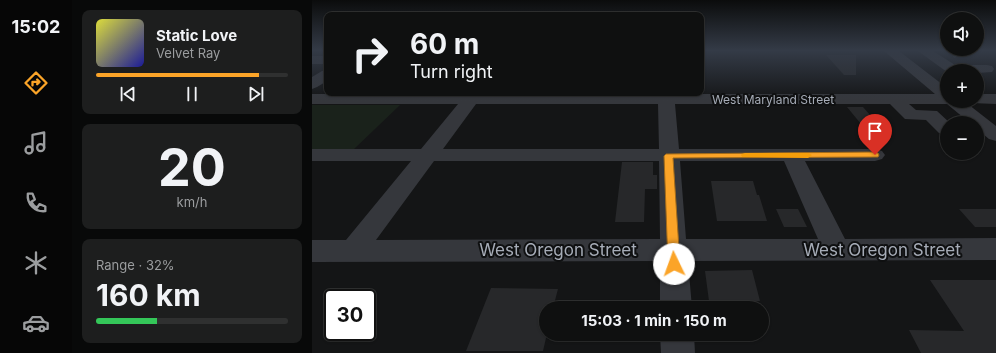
<!DOCTYPE html>
<html lang="en">
<head>
<meta charset="utf-8">
<style>
  body { margin:0; font-family:Inter,sans-serif; background:#1d1e1e; color:#f1f3f6; height:100vh; display:flex; flex-direction:column; font-size:15px; white-space:nowrap }
  * { box-sizing:border-box; margin:0 }
  p { font-size:13px; color:#9b9d9f }
  .icon { flex:none; width:22px; height:22px; fill:none; stroke:currentColor; stroke-width:2; stroke-linecap:round; stroke-linejoin:round }
  .map { position:relative; flex:1; overflow:hidden }
  .details { display:flex; flex-direction:column; gap:10px; padding:10px; background:#080909; width:240px }
  .details>* { flex:none }
  .banner { position:absolute; left:12px; top:12px; width:380px; height:84px; border-radius:8px; box-shadow:0 1px 3px #0004,0 0 0 1px #2f3030; background:#0f1010; color:#f1f3f6; overflow:hidden }
  .controls { position:absolute; left:628px; top:12px; display:grid; gap:8px }
  .controls a { display:grid; place-items:center; width:44px; height:44px; border-radius:50%; background:#0f1010; box-shadow:0 1px 3px #0004,0 0 0 1px #2f3030; font-size:20px }
  .speed { position:absolute; left:12px; top:289px; display:flex; gap:8px; font-size:20px; font-weight:700; text-align:center }
  .speed>* { display:grid; place-content:center; width:52px; height:52px; border-radius:50%; background:#0f1010; box-shadow:0 1px 3px #0004,0 0 0 1px #2f3030; line-height:1 }
  .speed .limit { border:2px solid #111; border-radius:6px; background:#fff; color:#111 }
  .pin { position:absolute; display:grid; place-items:center; width:34px; height:34px; color:#fff; margin:-41px -17px; border-radius:50% 50% 50% 0; rotate:-45deg; box-shadow:0 0 4px #0007 }
  .pin .icon { rotate:45deg }
  .me { position:absolute; width:44px; margin:-22px; rotate:357deg; stroke-linejoin:round; filter:drop-shadow(0 0 3px #0008) }
  .turn { display:flex; align-items:center; gap:14px; height:84px; padding:0 20px; font-size:18px }
  .turn .icon { width:52px; height:52px; stroke-width:2.5 }
  .turn b { display:block; font-size:28px; line-height:34px }
  .big { font-size:30px; font-weight:700; line-height:1.1 }
  .details .card { flex:1; display:flex; flex-direction:column; justify-content:center; gap:6px; min-width:0; padding:0 14px; border-radius:8px; background:#1d1e1e }
  .details .dial { align-items:center; gap:0 }
  .dial b { font-size:52px; line-height:1 }
  .song { display:flex; align-items:center; gap:12px }
  .cover { width:48px; height:48px; border-radius:6px; background:linear-gradient(135deg,hsl(60 70% 55%),hsl(240 70% 35%)) }
  .played { height:4px; border-radius:2px; background:linear-gradient(90deg,#fba428 85%,#2f3030 85%) }
  .keys { display:flex; justify-content:space-around; direction:ltr }
  .charge { height:6px; border-radius:3px; background:linear-gradient(90deg,#34c759 32%,#2f3030 0) }
  .trip { position:absolute; left:227px; top:301px; width:230px; height:40px; border-radius:20px; background:#0f1010; box-shadow:0 1px 3px #0004,0 0 0 1px #2f3030; font-weight:700; line-height:40px; text-align:center }
  main { display:flex; flex:1; min-height:0 }
  .tabs { display:flex; flex-direction:column; width:72px; justify-content:space-around; align-items:center; background:#060606; color:#9b9d9f }
  .tabs .icon { width:28px; height:28px }
  .tabs .active { color:#fba428 }
  .tabs b { font-size:18px; color:#f1f3f6 }
  .map>svg:first-child { display:block }
  .green { fill:#1a221b }
  .building { fill:#27282a }
  .lines { fill:none; stroke-linecap:round; stroke-linejoin:round }
  .minor-tunnel { stroke:#313336; stroke-width:15; stroke-dasharray:15 8; stroke-linecap:butt }
  .minor { fill:#35373c; fill-rule:evenodd }
  .route { fill:#fba428; stroke:#a36b1a }
  .slow { fill:#f59e0b }
  .labels { text-anchor:middle; dominant-baseline:central; stroke-width:4; stroke-linejoin:round; paint-order:stroke }
  .far-street-label { font-size:12px; fill:#a6acb7; stroke:#0f1011 }
  .near-street-label { font-size:17px; fill:#a6acb7; stroke:#0f1011 }
</style>
</head>
<body>
<main>
<nav class="tabs">
<b>15:02</b>
<svg class="icon active" aria-label="directions" viewBox="0 0 24 24"><path d="M12 3l9 9-9 9-9-9zM9 14v-3h6M13 9l2 2-2 2"/></svg>
<svg class="icon" aria-label="music" viewBox="0 0 24 24"><path d="M9 18V5l10-2v13"/><circle cx="6" cy="18" r="3"/><circle cx="16" cy="16" r="3"/></svg>
<svg class="icon" aria-label="phone" viewBox="0 0 24 24"><path d="M5 4h4l2 5-3 2q2 4 5 5l2-3 5 2v4C11 20 4 13 5 4z"/></svg>
<svg class="icon" aria-label="climate" viewBox="0 0 24 24"><path d="M12 3v18M4 7l16 10M4 17L20 7"/></svg>
<svg class="icon" aria-label="car" viewBox="0 0 24 24"><path d="M5 17H2v-5l4-1 3-4h7l3 4 3 1v5h-3M9 17h6M6 11h13"/><circle cx="7" cy="17" r="2"/><circle cx="17" cy="17" r="2"/></svg>
</nav>
<section class="details">
<div class="card">
<div class="song"><i class="cover"></i><div><b>Static Love</b><p>Velvet Ray</p></div></div>
<div class="played"></div>
<div class="keys"><svg class="icon" aria-label="previous" viewBox="0 0 24 24"><path d="M18 5L8 12l10 7zM5 5v14"/></svg><svg class="icon" aria-label="pause" viewBox="0 0 24 24"><path d="M8 5v14M16 5v14"/></svg><svg class="icon" aria-label="next" viewBox="0 0 24 24"><path d="M6 5l10 7-10 7zM19 5v14"/></svg></div>
</div>
<div class="card dial"><b>20</b><p>km/h</p></div>
<div class="card"><p>Range · 32%</p><b class="big">160 km</b><div class="charge"></div></div>
</section>
<div class="map">
<svg width="684" height="353" viewBox="0 0 684 353">
  <rect width="100%" height="100%" fill="#141516"/>
  <path class="green" d="M0,105H88L41,150H0Z"/>
  <path class="building" d="M514,55H544V75H532Z
    M535,107H551L566,124H549Z
    M310,162H341V175H345V189H333L332,222H303Z
    M399,181H441L445,195H447L455,221H405Z
    M464,209H486L495,227H472Z
    M647,209H684V227H663Z
    M440,270L448,301H397L393,271Z
    M618,280H684V353H609L597,330L652,331Z
    M179,288L246,289L241,308H234V338L231,351H154Z"/>
  <g class="lines">
    <path class="minor-tunnel" d="M646,51L648,53"/>
    <path class="minor" d="M572,51H587L635,88V101H652L684,126V141L677,139L665,129V123H658L635,104H597L604,110L625,111L638,123H635L634,135L627,133L614,120L593,119L578,104H363L367,149H563L570,151L573,155L570,159L563,161H493L533,239L684,238V260L376,261L380,308H348V261L0,262V240H34L99,161H0V149H109L146,104H0V94H623ZM164,104H346L347,149H131ZM122,161H347L348,239L64,240ZM368,161H472L506,239H374Z
      M606,51H621L643,65H675L680,66L682,69L680,72L665,73V71L635,72Z
      M0,56H15V64H0Z
      M15,70V81L5,87L0,89V77L10,71Z
      M665,94H684V104L659,103L658,101H665Z
      M348,334H382L383,353H349Z"/>
  </g>
  <linearGradient id="sky" x2="0" y2="1"><stop stop-color="#0b0c0c"/><stop offset="0.5" stop-color="#343b47"/><stop offset="1" stop-color="#343b47" stop-opacity="0"/></linearGradient>
  <rect width="684" height="101" fill="url(#sky)"/>
  <path class="route" d="M563,152L566,153L567,155L566,157L361,158L368,264L366,268L362,269L358,268L356,264L352,156L354,154Z"/>
  <path class="slow" d="M433,153H496L500,155L496,158L430,157L429,155L430,154Z"/>
  <g class="labels">
    <g class="far-street-label">
      <text x="461" y="99">West Maryland Street</text>
    </g>
    <g class="near-street-label">
      <text x="246" y="250">West Oregon Street</text>
      <text x="570" y="250">West Oregon Street</text>
    </g>
  </g>
</svg>
<div class="controls">
<a><svg class="icon" aria-label="sound" viewBox="0 0 24 24"><path d="M4 9h4l5-4v14l-5-4H4zM17 9q2 3 0 6"/></svg></a>
<a>+</a>
<a>−</a>
</div>
<div class="speed"><div class="limit">30</div></div>
<div class="pin" style="left:563px;top:155px;background:#d93025"><svg class="icon" aria-label="arrive" viewBox="0 0 24 24"><path d="M6 21V4h12l-3 4 3 4H6"/></svg></div>
<svg class="me" style="left:362px;top:264px" viewBox="-20 -20 40 40"><circle r="19" fill="#fff"/><path d="M0-13L10 11 0 6-10 11z" fill="#fba428"/></svg>
<div class="trip">15:03 · 1 min · 150 m</div>
<div class="banner">
<div class="turn"><svg class="icon" aria-label="right" viewBox="0 0 24 24"><path d="M7 20v-9h11M14 6l5 5-5 5"/></svg><div><b>60 m</b>Turn right</div></div>
</div>
</div>
</main>
</body>
</html>
